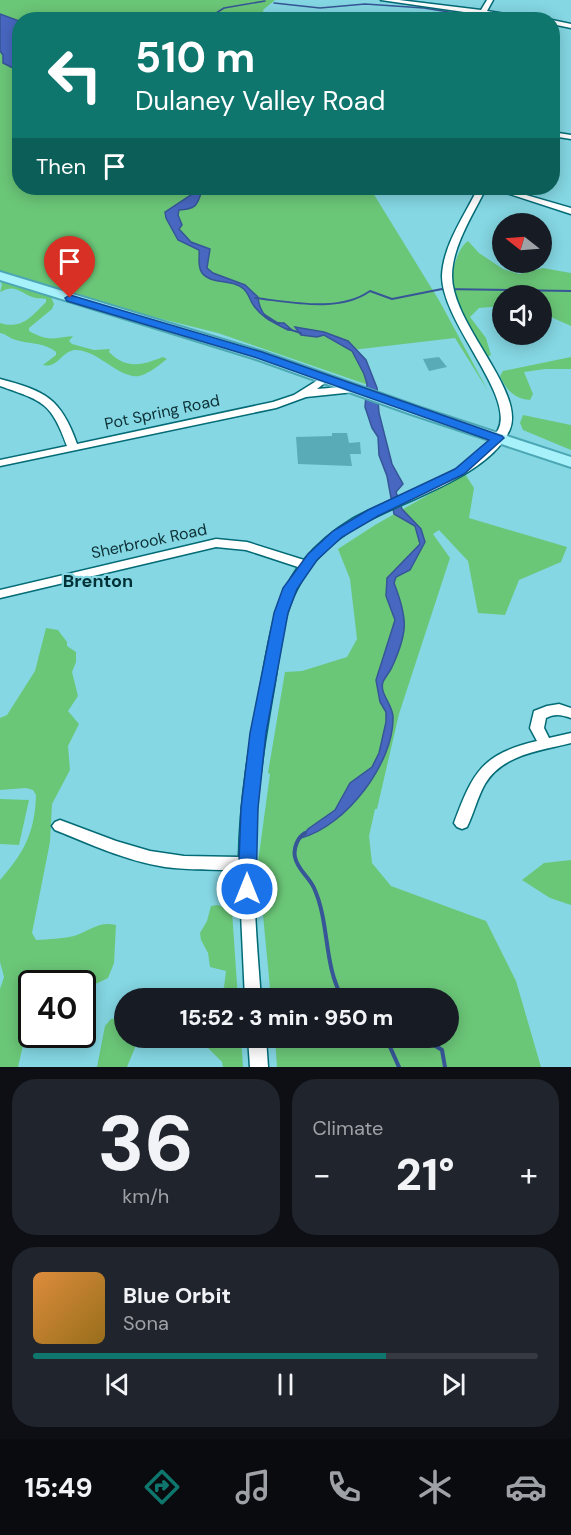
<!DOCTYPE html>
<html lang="en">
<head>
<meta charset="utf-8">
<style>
  body { margin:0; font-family:"DM Sans",sans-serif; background:#20242c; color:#f1f3f6; height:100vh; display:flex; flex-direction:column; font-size:22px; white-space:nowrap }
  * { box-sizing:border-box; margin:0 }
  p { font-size:20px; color:#9ea1a6 }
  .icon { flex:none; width:33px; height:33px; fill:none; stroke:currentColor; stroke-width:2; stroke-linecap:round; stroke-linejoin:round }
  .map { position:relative; height:1067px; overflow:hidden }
  .panel { display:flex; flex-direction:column; gap:12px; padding:12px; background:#0d0f14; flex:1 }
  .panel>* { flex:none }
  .top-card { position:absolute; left:12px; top:12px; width:548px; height:183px; border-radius:24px; box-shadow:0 3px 15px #0003; background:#0f766e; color:#fff; overflow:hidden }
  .needle { width:39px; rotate:287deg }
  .controls { position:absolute; left:492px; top:213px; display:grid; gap:12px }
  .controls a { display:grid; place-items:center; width:60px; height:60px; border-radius:50%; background:#171b24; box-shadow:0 3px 15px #0003; font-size:30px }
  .speed { position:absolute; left:18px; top:970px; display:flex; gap:12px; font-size:30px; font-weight:700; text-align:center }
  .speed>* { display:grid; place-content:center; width:78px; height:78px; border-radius:50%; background:#171b24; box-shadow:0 3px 15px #0003; line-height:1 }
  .speed .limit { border:3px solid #111; border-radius:9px; background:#fff; color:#111 }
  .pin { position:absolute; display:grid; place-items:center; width:51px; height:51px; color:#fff; margin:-62px -26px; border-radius:50% 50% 50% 0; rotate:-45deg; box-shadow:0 0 6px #0007 }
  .pin .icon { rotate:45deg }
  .me { position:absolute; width:66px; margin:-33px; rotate:0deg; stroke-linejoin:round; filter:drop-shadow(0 0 4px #0008) }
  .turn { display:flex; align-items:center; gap:21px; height:126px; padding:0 24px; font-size:27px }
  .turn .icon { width:78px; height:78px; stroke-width:2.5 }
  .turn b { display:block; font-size:42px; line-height:51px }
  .then { display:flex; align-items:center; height:57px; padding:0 24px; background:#0003; gap:12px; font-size:22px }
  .big { font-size:45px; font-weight:800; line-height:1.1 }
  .panel .tile { flex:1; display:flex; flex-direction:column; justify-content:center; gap:9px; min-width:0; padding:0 21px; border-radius:24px; background:#20242c }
  .panel .dial { align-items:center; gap:0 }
  .dial b { font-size:78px; line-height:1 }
  .song { display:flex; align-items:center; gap:18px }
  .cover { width:72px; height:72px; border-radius:9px; background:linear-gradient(135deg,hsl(30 70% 55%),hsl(40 70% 35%)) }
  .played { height:6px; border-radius:3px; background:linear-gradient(90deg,#0f766e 70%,#363941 70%) }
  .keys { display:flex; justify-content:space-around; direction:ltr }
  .heat { display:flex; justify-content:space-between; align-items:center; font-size:33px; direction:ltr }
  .panel .tiles { flex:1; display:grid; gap:12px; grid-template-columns:1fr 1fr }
  .tile:last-child { grid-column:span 2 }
  .trip { position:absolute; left:114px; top:988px; width:345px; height:60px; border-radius:30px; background:#171b24; box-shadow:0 3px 15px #0003; font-weight:800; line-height:60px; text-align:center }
  .dock { display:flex; height:96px; justify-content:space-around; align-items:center; background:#090b0e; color:#9ea1a6 }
  .dock .icon { width:42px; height:42px }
  .dock .selected { color:#0f766e }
  .dock b { font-size:27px; color:#f1f3f6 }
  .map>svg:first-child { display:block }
  .green { fill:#6bc778 }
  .water { fill:#4867c1; stroke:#365697; stroke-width:1.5 }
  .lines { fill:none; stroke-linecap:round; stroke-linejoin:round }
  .stream-far2 { stroke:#365697; stroke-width:1.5 }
  .stream-far1 { stroke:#365697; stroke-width:2 }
  .stream { stroke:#365697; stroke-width:4 }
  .building { fill:#59acb7 }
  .minor-casing { stroke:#036b76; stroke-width:3 }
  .major-casing { stroke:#4ba7b4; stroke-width:4 }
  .minor { fill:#fff; fill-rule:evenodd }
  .major { fill:#a7f1fb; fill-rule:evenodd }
  .route { fill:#1a73e8; stroke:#114b97; stroke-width:1.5 }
  .labels { text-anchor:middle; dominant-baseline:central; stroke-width:4.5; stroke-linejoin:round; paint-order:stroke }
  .street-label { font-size:16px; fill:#0b2f34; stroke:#84d7e3 }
  .neighbourhood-label { font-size:18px; font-weight:bold; fill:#003137; stroke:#84d7e3 }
</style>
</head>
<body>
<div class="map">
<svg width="571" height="1067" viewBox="0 0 571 1067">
  <rect width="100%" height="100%" fill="#84d7e3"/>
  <path class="green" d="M0,0H275L263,10L264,14L275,19L20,20V188H370L440,302L488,391L455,338L352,350L371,386L218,333L73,297L0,273Z
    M468,241L479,253L503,269L519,274L543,268L571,273V326L542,313V296H502V306L479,308L470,317L486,338L491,355L484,359C474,346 454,305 452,289C450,276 457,248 468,241Z
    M0,280L51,297L54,304L52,309L29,328V331C49,342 52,338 73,336L69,341L72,344L94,350L110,349L109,352C127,370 142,365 163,357L167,359C159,365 149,374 139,376C119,379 97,349 75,350C62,351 57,369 43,365L56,355V352C42,341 29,345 13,339C8,337 6,334 0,333V323C22,330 32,316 46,302V299C42,298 37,299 32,297C18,291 15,284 0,292L2,285Z
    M571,357V369H545L524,372L533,394L530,400C515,399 506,390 500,376L503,371Z
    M523,415L571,425V450L523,430L520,423Z
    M465,474L474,488L469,518L567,547L561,562L519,580L505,615L478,613L468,561L439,530L433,534L450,558L399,714L377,809H375L369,836L372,863L391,886L486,921L516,981L541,1067H277L275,1038H448V999H271L258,862L270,774L268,773L285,672L302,671L347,657L357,639L350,579L338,549L375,525Z
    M46,628L58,630L67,642V646L76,652V662L72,672L78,696L68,711L79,724L68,746L70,770L52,804L50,842L32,933L36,940C49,939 61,939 74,936C90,931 98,921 116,925L114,963L108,978L83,990L82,984H32L31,1021L28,1024L18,1067H0V989L4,977L0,962V880C24,853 35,832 36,795L33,790L26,788L0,790V718L7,715L35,671Z
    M0,799L29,800L19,845L0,844Z
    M571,860V905L550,898L522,880L544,863Z
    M218,905L232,911L238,999H214L224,987L226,971L210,967L208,953L201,940L200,933L207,921L211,906Z
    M120,1018L124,1020V1038H139L127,1067H97L105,1026L111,1019Z
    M198,1038H241L243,1067H223L222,1062Z"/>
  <path class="water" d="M0,14L19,21V71L3,63V55L0,51Z
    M190,188H203C197,203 199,209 179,210L178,215L182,225L179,229L191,242L210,249L207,268L213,273L245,285L258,297C259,312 269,324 284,323L292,330H288C275,323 263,319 254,306C249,300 249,291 241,287C229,279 212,285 202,273C197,266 200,257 199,250L178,240L166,218L165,212L191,195Z
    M295,327L324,332L348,341L366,360L377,388L379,413L392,464L403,484L396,492L402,509L421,529L425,542L410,570L396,577L394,583C408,619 408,632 392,667C390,672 385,677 383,682C379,693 393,705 393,717C394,763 346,826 301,838L308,829L335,810L350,783L372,767L379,753L386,722V712L380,702L376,680L395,620L386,596L387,578L420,544L415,526L394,514L387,476L379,455L378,437L372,428L365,407L367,384L364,374L352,351L324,335L317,337L301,335Z"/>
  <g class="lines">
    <path class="stream-far2" d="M274,3L320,8L365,4L424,8L473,16
      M205,20L224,8L265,1"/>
    <path class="stream-far1" d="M255,298C291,302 339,313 370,291L392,299L442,289L571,291
      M265,315L279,324
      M288,329L301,333"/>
    <path class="stream" d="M305,833C298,837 293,848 295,857C297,869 309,877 314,888C330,923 323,965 343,999
      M386,1038L399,1067
      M423,1038L442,1050L445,1067"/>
  </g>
  <path class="building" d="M439,357L447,367L429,371L423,359Z
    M332,433H347L349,443L360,442L361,454H350L352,466L298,464L296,437L332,436Z"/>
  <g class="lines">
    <defs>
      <path id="minor" d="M381,0H399L481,10L487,0H493L487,11L543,20H521L484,15L482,20H475L478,14Z
        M552,20L571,24V28L552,24Z
        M552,132L571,135V139L552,136Z
        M478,188H486C473,215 452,246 452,276C452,324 525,391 510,429C491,476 401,501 360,525C334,540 310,562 297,589C282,617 280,650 275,681C266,733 257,785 255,837C252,891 257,945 261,999H245L239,870C214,870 189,870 165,867C126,861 90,844 55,830L52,826L55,822L60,820L116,841L150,851L184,856L239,857C240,799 250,741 261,684C269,642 273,603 298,567L246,550L216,547L0,598V590L216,539L247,542L304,560C317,544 334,530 352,519C394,495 475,474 498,430C516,396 442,323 442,276C443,245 465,215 478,188Z
        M491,188H502L571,208V214Z
        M326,375L331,378L317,389L354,386L359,389L354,392L306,397L276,408L0,466V460L67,446C51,401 42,401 0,386V379C45,391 61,398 77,444L273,402L294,395Z
        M559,704L571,708V718C562,715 555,713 546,718L544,728L549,738L571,733V743C540,751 503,754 485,784C477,798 474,813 467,827L462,829L457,827L454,823C473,772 482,754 537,741L530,728L534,711L547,706Z
        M248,1038H266L268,1067H250Z"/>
      <path id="major" d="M0,272L263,352L421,408L571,457V467L411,414L253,358L0,280Z"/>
    </defs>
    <use href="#minor" class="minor-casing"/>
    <use href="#major" class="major-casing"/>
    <use href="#minor" class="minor"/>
    <use href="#major" class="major"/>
  </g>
  <path class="route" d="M70,295L262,352L502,436L504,438L464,474L378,516L342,537L317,560L297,589L288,613L266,733L258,808L256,889L253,894L247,896L240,894L238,889L241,808L250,733L274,613L283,588L308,554L333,531L368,510L455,469L489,440L254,357L67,301L65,298Z"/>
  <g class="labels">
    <g class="street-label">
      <text transform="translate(162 412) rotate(-12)">Pot Spring Road</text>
      <text transform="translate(149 541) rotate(-12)">Sherbrook Road</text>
    </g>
    <g class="neighbourhood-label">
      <text x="98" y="581">Brenton</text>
    </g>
  </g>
</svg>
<div class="controls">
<a><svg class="needle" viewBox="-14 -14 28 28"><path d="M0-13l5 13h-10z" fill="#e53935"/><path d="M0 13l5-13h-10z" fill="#9ea1a6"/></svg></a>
<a><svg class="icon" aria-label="sound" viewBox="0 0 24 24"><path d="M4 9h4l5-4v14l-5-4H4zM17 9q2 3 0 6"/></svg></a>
</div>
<div class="speed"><div class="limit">40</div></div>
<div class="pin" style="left:70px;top:298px;background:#d93025"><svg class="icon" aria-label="arrive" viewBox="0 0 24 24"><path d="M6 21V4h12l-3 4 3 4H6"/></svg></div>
<svg class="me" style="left:247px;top:889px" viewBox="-20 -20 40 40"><circle r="17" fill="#1a73e8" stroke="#fff" stroke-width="3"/><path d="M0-11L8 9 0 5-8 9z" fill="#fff"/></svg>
<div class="trip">15:52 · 3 min · 950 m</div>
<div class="top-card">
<div class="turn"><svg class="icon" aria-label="left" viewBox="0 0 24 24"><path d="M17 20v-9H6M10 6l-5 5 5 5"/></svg><div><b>510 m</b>Dulaney Valley Road</div></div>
<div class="then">Then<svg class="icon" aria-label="arrive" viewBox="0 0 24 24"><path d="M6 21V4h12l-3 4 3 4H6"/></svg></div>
</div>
</div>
<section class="panel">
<div class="tiles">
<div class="tile dial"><b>36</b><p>km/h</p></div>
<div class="tile"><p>Climate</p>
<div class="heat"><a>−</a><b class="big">21°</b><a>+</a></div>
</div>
<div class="tile">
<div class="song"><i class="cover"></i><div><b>Blue Orbit</b><p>Sona</p></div></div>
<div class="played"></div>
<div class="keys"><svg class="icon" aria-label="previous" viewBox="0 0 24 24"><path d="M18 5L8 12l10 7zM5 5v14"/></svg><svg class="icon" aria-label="pause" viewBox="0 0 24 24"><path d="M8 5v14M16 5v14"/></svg><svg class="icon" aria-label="next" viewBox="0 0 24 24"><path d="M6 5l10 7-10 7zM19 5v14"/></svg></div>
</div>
</div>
</section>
<nav class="dock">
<b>15:49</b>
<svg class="icon selected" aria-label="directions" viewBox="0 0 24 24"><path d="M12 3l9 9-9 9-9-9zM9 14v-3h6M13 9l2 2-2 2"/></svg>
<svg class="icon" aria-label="music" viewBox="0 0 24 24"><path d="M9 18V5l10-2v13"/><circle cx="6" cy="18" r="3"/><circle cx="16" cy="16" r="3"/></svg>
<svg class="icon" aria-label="phone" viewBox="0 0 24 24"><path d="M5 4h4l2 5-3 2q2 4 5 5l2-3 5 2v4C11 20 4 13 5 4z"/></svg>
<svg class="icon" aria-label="climate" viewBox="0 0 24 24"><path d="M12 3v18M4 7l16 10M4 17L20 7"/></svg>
<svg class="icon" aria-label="car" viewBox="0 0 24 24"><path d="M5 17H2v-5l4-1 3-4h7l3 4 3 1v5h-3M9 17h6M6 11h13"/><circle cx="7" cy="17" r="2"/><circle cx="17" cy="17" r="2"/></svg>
</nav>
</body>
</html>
